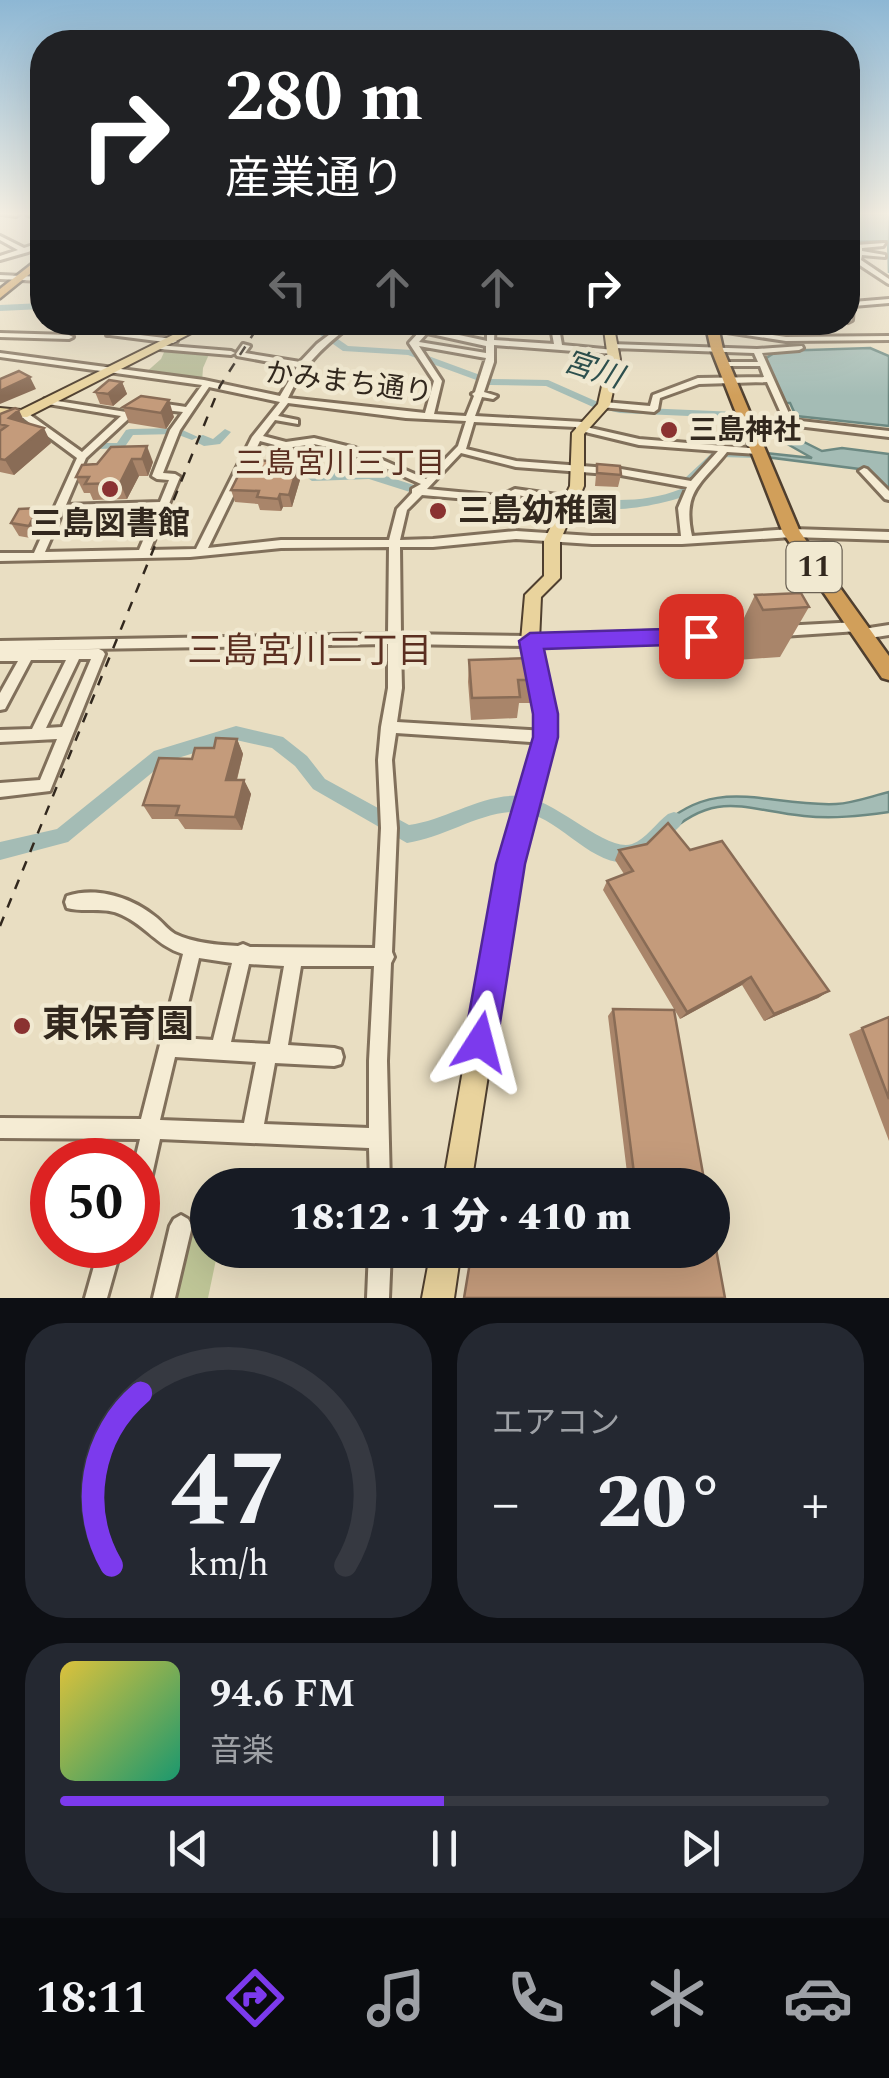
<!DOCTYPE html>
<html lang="ja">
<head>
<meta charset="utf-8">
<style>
  body { margin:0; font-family:Spectral,"Noto Sans JP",serif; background:#242831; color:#f1f3f6; height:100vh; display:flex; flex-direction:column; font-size:38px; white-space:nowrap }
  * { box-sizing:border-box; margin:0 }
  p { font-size:32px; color:#9ea1a6 }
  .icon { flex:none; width:55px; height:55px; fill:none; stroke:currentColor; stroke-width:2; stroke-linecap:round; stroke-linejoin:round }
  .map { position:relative; height:1298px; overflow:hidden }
  .sheet { display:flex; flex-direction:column; gap:25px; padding:25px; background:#0d0f14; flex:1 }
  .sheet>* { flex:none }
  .banner { position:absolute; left:30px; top:30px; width:830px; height:305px; border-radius:40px; box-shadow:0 10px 40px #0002; background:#202124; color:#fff; overflow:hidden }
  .speed { position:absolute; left:30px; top:1138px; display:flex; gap:20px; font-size:50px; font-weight:700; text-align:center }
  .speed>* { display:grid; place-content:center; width:130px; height:130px; border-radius:50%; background:#171b24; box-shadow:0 10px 40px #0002; line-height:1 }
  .speed .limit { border:15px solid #d22; background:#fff; color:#111 }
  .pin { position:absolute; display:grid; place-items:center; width:85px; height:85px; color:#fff; margin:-42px; border-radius:20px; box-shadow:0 5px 15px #0006 }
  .me { position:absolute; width:110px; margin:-55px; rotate:9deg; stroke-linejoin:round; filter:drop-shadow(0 0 8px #0008) }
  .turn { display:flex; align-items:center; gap:35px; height:210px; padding:0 30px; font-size:45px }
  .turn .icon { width:130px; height:130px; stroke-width:2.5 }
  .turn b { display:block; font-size:70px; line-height:85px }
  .lanes { display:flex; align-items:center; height:95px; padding:0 30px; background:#0003; justify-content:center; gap:50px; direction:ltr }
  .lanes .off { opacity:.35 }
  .big { font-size:75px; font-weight:800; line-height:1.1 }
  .sheet .widget { flex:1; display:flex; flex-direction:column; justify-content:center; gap:15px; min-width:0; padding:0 35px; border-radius:40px; background:#242831 }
  .sheet .dial { align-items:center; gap:0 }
  .dial svg { height:260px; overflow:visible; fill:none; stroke:#363941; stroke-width:7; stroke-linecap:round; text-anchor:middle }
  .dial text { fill:#f1f3f6; stroke:none }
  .song { display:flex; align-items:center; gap:30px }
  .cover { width:120px; height:120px; border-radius:15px; background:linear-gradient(135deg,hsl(50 70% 55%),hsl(160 70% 35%)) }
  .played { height:10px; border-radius:5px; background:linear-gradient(90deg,#7c3aed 50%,#363941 50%) }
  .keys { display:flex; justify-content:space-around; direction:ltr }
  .heat { display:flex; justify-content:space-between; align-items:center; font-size:55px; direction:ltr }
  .sheet .tiles { flex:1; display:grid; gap:25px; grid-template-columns:1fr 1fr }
  .widget:last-child { grid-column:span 2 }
  .trip { position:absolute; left:190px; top:1168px; width:540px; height:100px; border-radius:50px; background:#171b24; box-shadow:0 10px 40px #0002; font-weight:800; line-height:100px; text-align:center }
  .tabs { display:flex; height:160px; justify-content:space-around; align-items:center; background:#090b0e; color:#9ea1a6 }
  .tabs .icon { width:70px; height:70px }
  .tabs .active { color:#7c3aed }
  .tabs b { font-size:45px; color:#f1f3f6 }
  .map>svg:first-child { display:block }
  .green { fill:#bfc697 }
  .cemetery { fill:#b6bb96 }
  .water { fill:#a4bcb5; stroke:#6c8982; stroke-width:2.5 }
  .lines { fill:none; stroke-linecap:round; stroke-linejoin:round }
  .river { fill:#a4bcb5; fill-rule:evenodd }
  .minor-casing { stroke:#81705b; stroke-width:6 }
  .major-casing { stroke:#4f3f2f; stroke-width:4 }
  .highway-casing { stroke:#4f3f2f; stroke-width:5 }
  .minor { fill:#f5ecd4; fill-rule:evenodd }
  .major { fill:#e9d39d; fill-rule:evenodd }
  .highway { fill:#d19f5a; fill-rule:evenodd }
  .rail { stroke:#32281e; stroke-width:2.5; stroke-dasharray:10 10; stroke-linecap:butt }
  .wall { fill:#a9856a }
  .shaded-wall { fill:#896c56 }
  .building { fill:#c49b7b; stroke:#896c56; stroke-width:2.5 }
  .route { fill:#7c3aed; stroke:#51269a; stroke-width:2.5 }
  .poi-dot { fill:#8a3231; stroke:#f1e9d1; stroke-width:4 }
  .labels { text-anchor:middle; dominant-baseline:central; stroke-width:9; stroke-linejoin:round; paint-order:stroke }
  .far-street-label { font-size:28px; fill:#32281e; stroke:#f1e9d1 }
  .far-poi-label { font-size:28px; font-weight:bold; fill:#32281e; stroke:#f1e9d1; text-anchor:start }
  .far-water-label { font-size:30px; font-style:italic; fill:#2e514f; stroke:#f1e9d1 }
  .far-neighbourhood-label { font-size:30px; fill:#5b2f21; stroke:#f1e9d1 }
  .shield { fill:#f1e9d1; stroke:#6b6254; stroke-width:2.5 }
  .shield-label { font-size:30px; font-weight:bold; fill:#32281e }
  .poi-label { font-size:32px; font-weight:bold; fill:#32281e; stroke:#f1e9d1; text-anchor:start }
  .neighbourhood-label { font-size:35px; fill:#5b2f21; stroke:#f1e9d1 }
  .near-poi-label { font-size:38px; font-weight:bold; fill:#32281e; stroke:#f1e9d1; text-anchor:start }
</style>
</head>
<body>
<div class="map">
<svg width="889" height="1298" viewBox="0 0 889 1298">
  <rect width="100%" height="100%" fill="#e9dec2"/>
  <path class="green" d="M188,1221L207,1223L208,1250H218L208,1298H170Z"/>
  <path class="cemetery" d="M165,350L210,352L203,368L202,382L143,375L161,359Z"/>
  <path class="water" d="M848,214H889V273L888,241L848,242Z
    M870,348L889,356V426L796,416L790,403H786L765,359L777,351Z
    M774,427L822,451L842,448L889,454V492L867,470L766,457L765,453L812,458L761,429Z
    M889,792V812C860,816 833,819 804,816C744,810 717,789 666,835L658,829C717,773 766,807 836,804C854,803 872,796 889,792Z"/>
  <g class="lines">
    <path class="river" d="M42,303V309L0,311V305Z
      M286,322H304L319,326L348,346L412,350L491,379L548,380L600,403L620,407L737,412L774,428L772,430H764L735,418L620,413L593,407L546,386L490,385L408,355L343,351L313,330Z
      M178,428L198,437L192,440L176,434L133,435L124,448L99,449L93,446L99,443H117L126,430L130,429Z
      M225,429L231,432L220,444L204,446L198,443L199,436L203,435L213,439Z
      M282,443L288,446L285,458L302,464L315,473L370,471L417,486L419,489L413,493L369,479L312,481L294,468L275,462L273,460L276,446Z
      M718,450L754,452L760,455L754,458L721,457L694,483L691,494C660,506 597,518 568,501L574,497C611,501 646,503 681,489L684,479L714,451Z
      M236,726L283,737L307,756L325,779L409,825C446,820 483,793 521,796C555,799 607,853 632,844C646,839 656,823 668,814L674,812L680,814L683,820L680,826C669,836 659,849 645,857C598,882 563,814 519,812C483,810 444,838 407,843L313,789L295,766L272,748L236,740L165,762L68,842L0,860V842L57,829L154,751Z"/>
    <defs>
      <path id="minor" d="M2,214H19L16,216Z
        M27,214L42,216V220L28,215Z
        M0,236L24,248L42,242V246L28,252L0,260V256L18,250L0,240Z
        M848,241L855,243L856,245L885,243L883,246L862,248V251L885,255V257L862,255L861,260L889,279V284L887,283L855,262L853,302L889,299V303L853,306L852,320L848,322L850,245H848Z
        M0,275L42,277V281L0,279Z
        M346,322H355C325,345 305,362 288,398L425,413L434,381L409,343L420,331L371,322H402L424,327L428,322H436L431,329L487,341V322H495L494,340L554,344L550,322H558L562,345L614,350L618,352L614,354L494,345V362L484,392L497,396L493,399L482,397L475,416L583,422L586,423V427L639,439L761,449L763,451L758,454L727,452C702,484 682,490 692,536L792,529L889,532V540L792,537L682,544H592L516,539L433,547H400L401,634L530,636L752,628L758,633L752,638L530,646L401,644L402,688L397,722L546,731L551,733L553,737L551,741L546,743L396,733L392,760L397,828L392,952L394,957L391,963L387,1061L390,1185H370L369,1148L160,1139L148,1193L145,1200L138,1203V1160H135L140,1139L0,1138V1118L141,1119L183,954C157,946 146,926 122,915C104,906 85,913 67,908L65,902L67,896C98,886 133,898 157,918C163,923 168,930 175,934C193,943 218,945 238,946L243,944L250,947L375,948L381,828L378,760L381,727L388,688V644L27,650L99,649L103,651L105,654L50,791L0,797V783L40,780L57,739L0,742V730L32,729L66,660H31L5,709L0,710V693L18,661H0V651L27,650L0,651V641L388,634L389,547L281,548L190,557L0,561V553H34L77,458L23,418L0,430V423L20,412H26L82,452L121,416L48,404L45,403V399L126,412C143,397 166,405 186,407L202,385L0,357V353L204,380L280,396L297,367L237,356L236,354L243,344L250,346L245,353L300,362L317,344ZM427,333L486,346V353L419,342ZM419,346L486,358L475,392L472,394L474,396L466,416L434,414L442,381ZM209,387L280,402L252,437L196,549L150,550L180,477L175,474L163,473L180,430ZM288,403L406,418L466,421L458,446L426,479L355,448L314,438L286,442L263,436L275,420L298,424V420L278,416ZM147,408L183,412L170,430L152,476L157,479L169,480L160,502L66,505L86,458L138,410ZM474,422L576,427L577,430L639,445L718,451L691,481L621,469L516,461L466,449ZM260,441L286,448L314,444L349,452L421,484L412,489V493L397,509L389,540H281L208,548ZM461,453L516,467L621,475L687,487L678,508L681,536H592L516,531L433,539L400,540L407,510L422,495L502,502L516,495L571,503L576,500L571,497L515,489L500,496L427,489ZM157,508L139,550L45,552L63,511ZM79,659H91L62,727L46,728ZM199,958L232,963L213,1040L180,1038ZM249,964L284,966L270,1044L231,1042ZM301,966H374L369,1061V1128L264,1124L275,1063L334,1066L341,1064L343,1057L341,1050L334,1048L288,1045ZM175,1057L256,1062L244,1123L160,1120Z
        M661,322H684L786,337L889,336V340L786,341Z
        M107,331L173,339L177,341L173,343L110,335H107Z
        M0,333L69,335L73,337L69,339L0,337Z
        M611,344L757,349L802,346L803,348L799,350L762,353L792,420L889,431V437L789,425L747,431V427L784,420L767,382L699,384L660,398L658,409L654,412L601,407V403L604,402L650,406L653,395L698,378L764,377L760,366H723L719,364L723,362H758L754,353L614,348L610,346Z
        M157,345L231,351L235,353L231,355L160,349H157Z
        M864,468L867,469L889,491V500L885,499L861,473L859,471Z
        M858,622L862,624L863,629L889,625V635L863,639L859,637L857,634L858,631L782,636L776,631L782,626Z
        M181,1215L188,1219L192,1226L175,1298H153L170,1226L174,1219Z
        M100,1245H122L107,1298H85Z
        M369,1250H391L389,1298H367Z"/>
      <path id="major" d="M199,322H213L27,417L0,416V408L21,410Z
        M603,322H613L620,359L610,405L584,434V486L560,541V578L541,597L539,641L554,714L556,737L521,863L471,1185H443L499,863L536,737V714L521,641L525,595L544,576V541L570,486L572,433L598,404L608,359Z
        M431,1250H461L454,1298H422Z"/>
      <path id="highway" d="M42,256V264L0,298V289Z
        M705,322H717L723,349L800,532L889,656V680L882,678L783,533L711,349Z"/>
    </defs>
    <use href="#minor" class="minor-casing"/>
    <use href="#major" class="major-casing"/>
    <use href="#highway" class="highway-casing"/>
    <use href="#minor" class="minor"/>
    <use href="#major" class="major"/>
    <use href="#highway" class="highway"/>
    <path class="rail" d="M0,926L220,386L261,322"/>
  </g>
  <path class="wall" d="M122,382L127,394L113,406L100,404L95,392Z
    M141,396L174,417L166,429L129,423L123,407Z
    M0,414L25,423L51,443L14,475L0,472Z
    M111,447L153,462L148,476H139L127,499L93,500L90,493H84L76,477L97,464Z
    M597,464L621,475L618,487L595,486Z
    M297,468L300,480L292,507H283L281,511L260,510L258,504L235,502L231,490Z
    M44,521L36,539L19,536L11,523Z
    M755,595L809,607L780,657L737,660L731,645Z
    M469,660L533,680L530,703H519L517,718L471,720L468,682Z
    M237,739L243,754L237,780H244L251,794L242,830L185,829L178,819H152L143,805L192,759Z
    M619,850H690L829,991L818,998L764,1021L742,985L680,1019L603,890L607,881L624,874L615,860Z
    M613,1009L705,1185H483L486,1179L628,1181L608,1016Z
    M889,1017V1141L849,1034Z"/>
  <path class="shaded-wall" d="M30,377L36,389L0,404V391Z
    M122,382L127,394L113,406L108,394Z
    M169,400L174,417L166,429L161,413Z
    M19,410L26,425L9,418Z
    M44,428L51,443L14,475L5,460Z
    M147,446L153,462L148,476L142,459Z
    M132,459L139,476L127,499L120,483Z
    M297,468L300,480L292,507L289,495Z
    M280,494L283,507L281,511L278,499Z
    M38,508L44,521L36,539L29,526Z
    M237,739L243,754L233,794L226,780Z
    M244,780L251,794L242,830L235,817Z
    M751,977L742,985L680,1019L687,1012Z
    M829,991L818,998L764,1021L774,1014Z"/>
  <path class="building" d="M19,371L30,377L0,391V379Z
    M109,380L122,382L108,394L95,392Z
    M141,396L169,400L161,413L123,407Z
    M15,408L19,410L9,418L44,428L5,460L0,459V431L7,426L0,424V414Z
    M147,446L142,459H132L120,483L85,484L89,477H76L82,465L97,464L111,447Z
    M246,460L269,461L297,468L289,495L280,494L278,499L257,497L259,491L231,490Z
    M597,464L620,466L621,475L597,473Z
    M38,508L29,526L11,523L19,509Z
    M801,593L809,607L763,610L755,595Z
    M529,658L533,680H518L520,697L472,698L469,660Z
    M216,738L237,739L226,780H244L235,817L176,815L179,806L143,805L159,758L192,759L195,748H214Z
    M668,823L690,850L722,841L829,991L774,1014L751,977L687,1012L607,881L633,871L619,850L647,844Z
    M613,1009L674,1010L705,1185H484L486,1179L635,1181Z
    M889,1017V1099L862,1028Z
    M712,1227L725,1298H464L472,1250H712Z"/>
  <linearGradient id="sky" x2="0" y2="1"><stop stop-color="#8db7d4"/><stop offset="0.54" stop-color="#f5f0e4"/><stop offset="1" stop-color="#f5f0e4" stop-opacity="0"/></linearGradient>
  <rect width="889" height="396" fill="url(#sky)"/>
  <path class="route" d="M701,628L712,636L701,644L544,649L558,714V737L525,864L497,1042L492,1054L480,1059L469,1054L464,1042L496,864L533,737V714L519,641L530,633Z"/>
  <g class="poi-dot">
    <circle cx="669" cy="430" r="10"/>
    <circle cx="110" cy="489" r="10"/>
    <circle cx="438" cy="511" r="10"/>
    <circle cx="22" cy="1026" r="10"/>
  </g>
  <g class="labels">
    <g class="far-street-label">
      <text transform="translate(349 383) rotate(7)">かみまち通り</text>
    </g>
    <g class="far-poi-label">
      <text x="689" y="430">三島神社</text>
    </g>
    <g class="far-water-label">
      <text transform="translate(593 370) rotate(18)">宮川</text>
    </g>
    <g class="far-neighbourhood-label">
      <text x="340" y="464">三島宮川三丁目</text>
    </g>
    <rect class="shield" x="786.5" y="542" width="55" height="50" rx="8"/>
    <g class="shield-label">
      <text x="814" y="567">11</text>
    </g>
    <g class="poi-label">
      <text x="458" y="511">三島幼稚園</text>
      <text x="110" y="524" text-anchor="middle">三島図書館</text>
    </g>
    <g class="neighbourhood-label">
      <text x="310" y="651">三島宮川二丁目</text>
    </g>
    <g class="near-poi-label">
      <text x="42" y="1026">東保育園</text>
    </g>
  </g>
</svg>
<div class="speed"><div class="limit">50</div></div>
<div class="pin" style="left:701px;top:636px;background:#d93025"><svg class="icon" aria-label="arrive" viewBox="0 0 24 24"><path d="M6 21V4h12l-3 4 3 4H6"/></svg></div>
<svg class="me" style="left:480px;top:1042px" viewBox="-20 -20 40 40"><path d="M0-17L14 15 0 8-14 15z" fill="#7c3aed" stroke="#fff" stroke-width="4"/></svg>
<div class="trip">18:12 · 1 分 · 410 m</div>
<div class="banner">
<div class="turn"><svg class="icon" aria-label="right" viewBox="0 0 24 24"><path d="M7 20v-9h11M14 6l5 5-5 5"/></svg><div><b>280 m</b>産業通り</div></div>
<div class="lanes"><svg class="icon off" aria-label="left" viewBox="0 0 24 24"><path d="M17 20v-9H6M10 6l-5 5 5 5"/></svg><svg class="icon off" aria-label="ahead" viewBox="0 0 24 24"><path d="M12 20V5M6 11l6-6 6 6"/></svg><svg class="icon off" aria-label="ahead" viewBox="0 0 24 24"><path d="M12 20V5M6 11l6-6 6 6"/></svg><svg class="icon" aria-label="right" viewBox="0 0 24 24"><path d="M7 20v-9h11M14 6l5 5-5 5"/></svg></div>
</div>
</div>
<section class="sheet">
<div class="tiles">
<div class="widget dial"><svg viewBox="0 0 100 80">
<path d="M14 69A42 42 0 1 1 86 69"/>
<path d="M14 69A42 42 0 0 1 23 16" stroke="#7c3aed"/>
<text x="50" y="56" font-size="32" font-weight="700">47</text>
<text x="50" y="72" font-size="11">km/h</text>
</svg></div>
<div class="widget"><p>エアコン</p>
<div class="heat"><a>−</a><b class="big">20°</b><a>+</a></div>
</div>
<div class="widget">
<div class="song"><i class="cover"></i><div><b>94.6 FM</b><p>音楽</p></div></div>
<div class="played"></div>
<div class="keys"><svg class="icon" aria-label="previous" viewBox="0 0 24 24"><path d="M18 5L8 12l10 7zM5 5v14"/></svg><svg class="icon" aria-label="pause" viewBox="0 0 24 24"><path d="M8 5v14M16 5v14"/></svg><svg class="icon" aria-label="next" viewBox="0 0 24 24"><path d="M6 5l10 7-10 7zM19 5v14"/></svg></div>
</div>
</div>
</section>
<nav class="tabs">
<b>18:11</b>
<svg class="icon active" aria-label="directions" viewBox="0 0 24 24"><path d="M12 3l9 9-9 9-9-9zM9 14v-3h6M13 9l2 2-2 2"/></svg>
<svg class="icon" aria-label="music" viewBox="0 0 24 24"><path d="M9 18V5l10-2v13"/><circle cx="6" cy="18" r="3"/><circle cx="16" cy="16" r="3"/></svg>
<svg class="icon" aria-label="phone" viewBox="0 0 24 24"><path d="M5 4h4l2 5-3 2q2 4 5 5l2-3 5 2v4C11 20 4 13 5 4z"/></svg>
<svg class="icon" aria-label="climate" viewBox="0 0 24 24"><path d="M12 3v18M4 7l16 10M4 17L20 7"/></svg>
<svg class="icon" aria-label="car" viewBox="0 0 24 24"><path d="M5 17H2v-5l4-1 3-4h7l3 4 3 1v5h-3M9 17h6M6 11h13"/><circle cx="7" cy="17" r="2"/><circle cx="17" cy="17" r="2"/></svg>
</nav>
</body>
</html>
